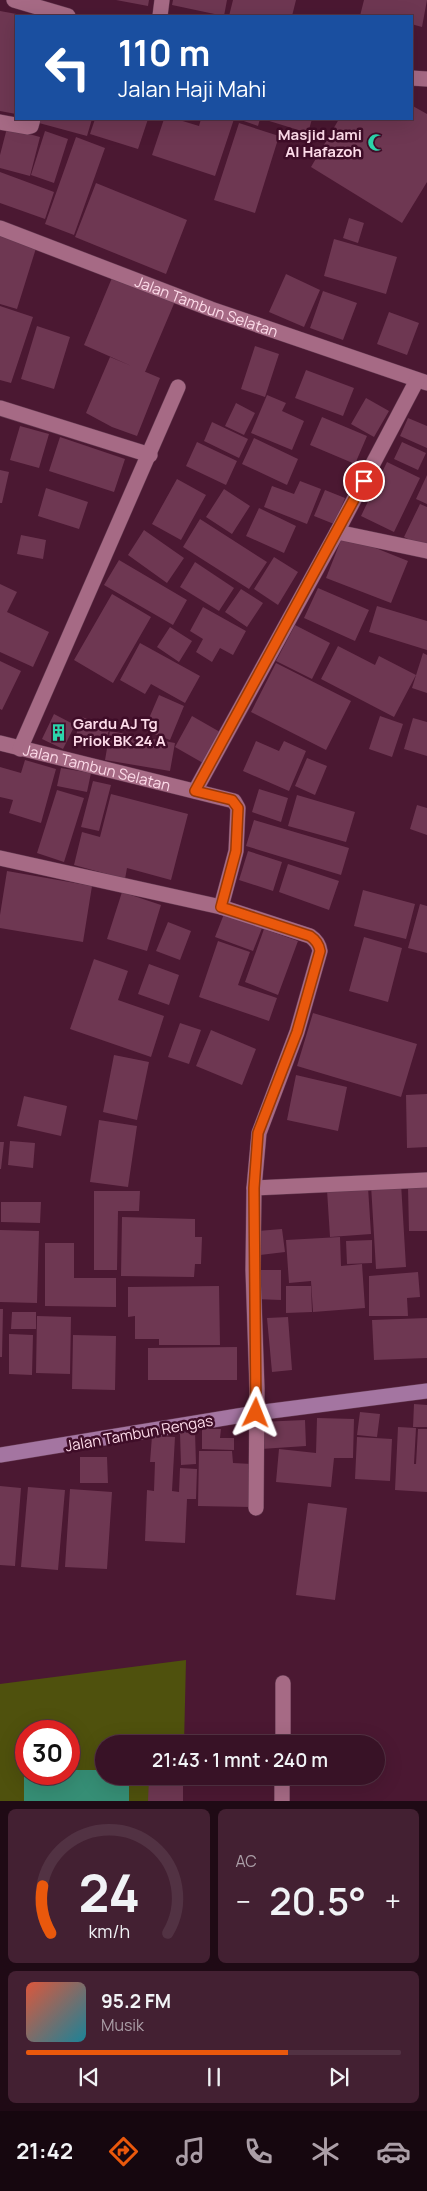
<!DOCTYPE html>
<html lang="id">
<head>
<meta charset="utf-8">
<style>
  body { margin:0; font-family:Manrope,sans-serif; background:#432032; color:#f1f3f6; height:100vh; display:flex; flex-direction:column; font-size:19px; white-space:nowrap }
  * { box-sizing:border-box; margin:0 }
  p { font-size:16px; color:#ab9ea7 }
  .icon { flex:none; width:28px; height:28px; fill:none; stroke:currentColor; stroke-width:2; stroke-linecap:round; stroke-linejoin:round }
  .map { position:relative; height:1801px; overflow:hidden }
  .side { display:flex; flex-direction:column; gap:8px; padding:8px; background:#1f0a15; flex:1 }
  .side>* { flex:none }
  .banner { position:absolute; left:15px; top:15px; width:398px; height:105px; border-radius:0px; box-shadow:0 5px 20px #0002,0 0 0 1px #523243; background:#1a4fa0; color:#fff; overflow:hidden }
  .speed { position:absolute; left:15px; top:1720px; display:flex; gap:10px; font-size:25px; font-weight:700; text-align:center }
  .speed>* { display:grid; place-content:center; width:65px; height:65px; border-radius:50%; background:#381226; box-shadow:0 5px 20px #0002,0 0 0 1px #523243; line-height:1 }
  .speed .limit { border:8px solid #d22; background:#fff; color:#111 }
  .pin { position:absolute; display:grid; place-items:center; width:42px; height:42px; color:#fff; margin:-21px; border:2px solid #fff; border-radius:50%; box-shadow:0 1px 5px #0007 }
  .me { position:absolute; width:55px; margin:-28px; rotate:2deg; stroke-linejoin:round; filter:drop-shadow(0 0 4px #0008) }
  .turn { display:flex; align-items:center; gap:18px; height:105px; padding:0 20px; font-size:22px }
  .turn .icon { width:65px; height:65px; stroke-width:2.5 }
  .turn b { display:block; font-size:35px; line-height:42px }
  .big { font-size:38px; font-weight:600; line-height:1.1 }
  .side .tile { flex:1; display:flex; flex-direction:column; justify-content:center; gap:8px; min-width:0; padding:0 18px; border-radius:8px; background:#432032 }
  .side .dial { align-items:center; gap:0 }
  .dial svg { height:130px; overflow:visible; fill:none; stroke:#523243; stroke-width:7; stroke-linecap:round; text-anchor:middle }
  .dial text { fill:#f1f3f6; stroke:none }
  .song { display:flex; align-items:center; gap:15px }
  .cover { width:60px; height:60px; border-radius:8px; background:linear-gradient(135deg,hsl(10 70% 55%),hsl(190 70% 35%)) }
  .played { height:5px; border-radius:2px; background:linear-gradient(90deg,#ea580c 70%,#523243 70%) }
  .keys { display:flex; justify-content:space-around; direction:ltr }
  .heat { display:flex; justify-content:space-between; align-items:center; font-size:28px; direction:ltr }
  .side .tiles { flex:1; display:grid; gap:8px; grid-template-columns:1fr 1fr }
  .tile:last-child { grid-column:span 2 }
  .trip { position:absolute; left:95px; top:1735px; width:290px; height:50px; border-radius:25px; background:#381226; box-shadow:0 5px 20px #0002,0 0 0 1px #523243; font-weight:600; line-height:50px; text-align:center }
  .dock { display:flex; height:80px; justify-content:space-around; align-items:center; background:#16070f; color:#ab9ea7 }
  .dock .icon { width:35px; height:35px }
  .dock .current { color:#ea580c }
  .dock b { font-size:22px; color:#f1f3f6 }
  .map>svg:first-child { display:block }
  .green { fill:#4f510d; fill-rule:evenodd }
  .water { fill:#368e75 }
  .building { fill:#6e3752 }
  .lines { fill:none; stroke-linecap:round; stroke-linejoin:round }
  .street-casing { stroke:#643950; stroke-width:16 }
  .secondary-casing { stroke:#643950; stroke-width:16 }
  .street { stroke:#a66a85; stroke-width:15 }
  .secondary { stroke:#a475a1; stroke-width:15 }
  .route-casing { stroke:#983908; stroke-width:12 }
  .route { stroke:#ea580c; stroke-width:9 }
  .labels { text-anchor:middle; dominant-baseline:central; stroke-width:5; stroke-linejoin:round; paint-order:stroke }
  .poi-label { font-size:15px; font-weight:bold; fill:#fddbe9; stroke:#3f0d28; text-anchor:end }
  .street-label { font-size:15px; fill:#fddbe9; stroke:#3f0d28 }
</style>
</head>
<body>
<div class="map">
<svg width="427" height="1801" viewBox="0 0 427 1801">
  <rect width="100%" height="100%" fill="#4b1832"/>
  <path class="green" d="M186,1660L184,1744H104V1776H183V1801H0V1684ZM26,1731H69V1774H26Z"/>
  <path class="water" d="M24,1770H26V1774H69V1770H104V1776H129V1801H24Z"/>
  <path class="building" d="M116,0H149L148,6Z
    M173,0H227L224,16L172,5Z
    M233,0H296L292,16H229Z
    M364,0H427L422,27L411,24V16H360Z
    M0,11L22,15L16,16V114L0,111Z
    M411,105L427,114V182L402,223L311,167L339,119H411Z
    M40,119H92L87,136L39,123Z
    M95,119H148L138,149L90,134Z
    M164,119H176L199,126L201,119H234L215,176L152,155Z
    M238,119H260L258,126Z
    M266,119H312L308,133L266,120Z
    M239,123L279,136L255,213L214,200Z
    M7,128L40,137L30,176L0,168V155Z
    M45,131L68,139L54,183L31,175Z
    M76,137L105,148L74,235L45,224Z
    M0,172L54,192L45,219L0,203Z
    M96,183L187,220L166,274L75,237Z
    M349,218L364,223L358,243L343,238Z
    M0,234L37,245L17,309L0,304Z
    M334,239L397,257L386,294L324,276Z
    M114,273L176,299L145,372L84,345Z
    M286,274L320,290L304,327L269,312Z
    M323,291L357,303L343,340L310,328Z
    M0,306L33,317L11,383L0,380Z
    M389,312L419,323L407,355L377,344Z
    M37,326L70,337L54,389L21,379Z
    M255,346L279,354L265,397L241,389Z
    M110,357L160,378L137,436L112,427L86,413Z
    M306,370L354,388L343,416L295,398Z
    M267,395L286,403L282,411L304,421L292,450L251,433Z
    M366,398L389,411L374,437L351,424Z
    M236,403L255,413L244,435L225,426Z
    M322,417L367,436L355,464L310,445Z
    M408,418L427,426V448L400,436Z
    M212,422L248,439L239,458L204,441Z
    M20,426L49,434L39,468L10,460Z
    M60,437L125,459L114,492L49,471Z
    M254,438L298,459L287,485L242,464Z
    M197,442L237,461L226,485L186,466Z
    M402,442L426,453L418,470L394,459Z
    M387,462L420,478L394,532L361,516Z
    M0,470L9,472L2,503H0Z
    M427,475V504L416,499Z
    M177,479L206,495L181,540L152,524Z
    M300,481L321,489L307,524L264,507L272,486L294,494Z
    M46,488L88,502L79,529L38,516Z
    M224,489L250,506L232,534L206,517Z
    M325,490L345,498L334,524L314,516Z
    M420,504L427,507V549L404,537Z
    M259,508L296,526L284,553L246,536Z
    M200,519L267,562L249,589L183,547Z
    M144,530L184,558L167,583L128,555Z
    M21,535L46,540L43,559L17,554Z
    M343,535L408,561L391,603L326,578Z
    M274,557L298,572L278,605L254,589Z
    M119,560L187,600L173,625L104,585Z
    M195,562L234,588L219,611L180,587Z
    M0,584L17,592L7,612L49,632L33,667L0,652Z
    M318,588L369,610L355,641L304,618Z
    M241,589L263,603L247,627L225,612Z
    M112,594L151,617L113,683L74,660Z
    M377,606L427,621V650L369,632Z
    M203,607L246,631L233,655L220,648L212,662L196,652L203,639L190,631Z
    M295,625L330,643L312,679L276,661Z
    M170,627L192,641L179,662L157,647Z
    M140,643L200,676L185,703L151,684L145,694L120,680Z
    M338,646L375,665L379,656L416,675L394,717L321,679Z
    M423,653L427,655V693L412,688Z
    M0,661L21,671L2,710L0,709Z
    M276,663L351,701L326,750L251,712Z
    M159,695L184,706L170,740L144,730Z
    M54,714L75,725L63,749L42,739Z
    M192,716L220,732L203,763L175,747Z
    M380,716L403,724L392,757L369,749Z
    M82,717L110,727L103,748L75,738Z
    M413,718L427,722V756L404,749Z
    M110,731L175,743L170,771L105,760Z
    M256,741L279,751L284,741L306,751L289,791L243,771Z
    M307,758L327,766L315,795L295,786Z
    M25,760L56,769L41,823L9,813L13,800L0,797V767L21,773Z
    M61,768L91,773L87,792L57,786Z
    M93,781L111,785L99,831L81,827Z
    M259,789L288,798L281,822L252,812Z
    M57,790L84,798L64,862L37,853Z
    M111,794L188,814L171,880L127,868L125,879L74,865L82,832L100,837Z
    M297,795L355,812L346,842L288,826Z
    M417,805L427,808V835L410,829Z
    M254,820L349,848L341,875L246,846Z
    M248,851L282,862L273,891L239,880Z
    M288,864L339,881L329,910L279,892Z
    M7,871L92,886L83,942L0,928V915Z
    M363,890L415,904L406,939L354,926Z
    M122,892L161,905L147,951L107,939Z
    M420,904L427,906V953L408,948Z
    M224,914L262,928L253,951L215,937Z
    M168,922L191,931L180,960L156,951Z
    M264,929L298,941L278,995L245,982Z
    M364,937L402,948L388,1002L349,991Z
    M218,941L250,952L238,985L277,998L269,1021L199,997Z
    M94,959L128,971L118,1000L164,1016L151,1057L70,1029Z
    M149,964L179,975L169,1005L138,994Z
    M313,1013L417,1044L401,1097L297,1066Z
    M180,1023L201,1030L189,1064L168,1057Z
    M211,1030L256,1049L242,1085L196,1066Z
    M114,1055L149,1062L137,1120L103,1112Z
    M296,1075L347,1087L338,1131L287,1120Z
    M427,1094V1147L407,1148L406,1095Z
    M24,1096L67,1106L61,1136L17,1126Z
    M99,1120L137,1126L128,1187L90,1182Z
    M10,1141L35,1143L33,1168L8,1165Z
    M0,1142H4L1,1169H0Z
    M401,1183L406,1267L376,1269L371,1185Z
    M427,1186V1231H409L408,1187Z
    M368,1187L371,1234L330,1237L327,1190Z
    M94,1191H140L139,1211H118L117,1270H94Z
    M1,1202H41L40,1223L1,1222Z
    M122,1217L195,1219V1237H202L201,1264H195L194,1277L121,1276Z
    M282,1229L285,1252L260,1255L258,1231Z
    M0,1230L39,1231L37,1303L0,1302Z
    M340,1237L341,1266L362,1264L365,1308L313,1312L311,1281L289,1283L286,1240Z
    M372,1240V1263L347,1264L346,1241Z
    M45,1243H74V1278H116V1307L45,1306Z
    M255,1270H281V1300L255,1299Z
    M418,1272L420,1297L407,1298L408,1316H369V1276Z
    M219,1286L220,1345H159V1339H135V1316L128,1317V1287Z
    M286,1286H311L312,1312L286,1313Z
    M0,1309H3L2,1357H0Z
    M12,1312H36V1329H11Z
    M37,1316L71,1317L70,1374L36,1373Z
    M288,1317L292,1370L272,1372L267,1318Z
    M427,1318V1358L374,1360L372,1320Z
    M9,1334L33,1335L32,1375L9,1374Z
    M73,1335L116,1336L115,1390L72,1389Z
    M237,1347V1380H148V1348Z
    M414,1404L427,1405V1427H413Z
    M360,1412L380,1414L377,1437L357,1435Z
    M317,1418L354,1419L353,1458H334L331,1487L276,1482L279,1449L316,1453Z
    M305,1420L306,1446L261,1449L260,1422Z
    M398,1427L416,1428L414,1464H416L418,1429H427V1492L395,1490Z
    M202,1429H221L220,1438H234V1450L202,1449Z
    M195,1432L196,1464L181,1465L180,1433Z
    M152,1436L175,1437L172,1491L179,1492L180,1468L197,1469L196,1499H187L185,1543L145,1541L147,1490L154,1491L155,1462H150Z
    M357,1437L392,1439L390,1481L355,1479Z
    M199,1451H232L233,1463L252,1464L251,1507L198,1506Z
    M80,1457H107L108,1483H80Z
    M0,1486L21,1488L15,1566L0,1565Z
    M28,1487L65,1490L58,1570L21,1567Z
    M70,1489L112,1492L107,1569L65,1567Z
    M308,1503L347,1508L335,1600L296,1595Z
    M149,1778L183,1779V1801H148Z"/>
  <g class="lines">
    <defs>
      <g id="street">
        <path d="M14,0L68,16"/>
        <path d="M160,16L162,0"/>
        <path d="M411,78L427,79"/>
        <path d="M0,122L27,127L31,126L33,119"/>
        <path id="s1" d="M0,228L211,309L427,383"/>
        <path d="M0,408L150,455"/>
        <path d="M337,532L427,551"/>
        <path id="s2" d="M0,743L234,801L238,808L236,851L221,907L310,936C316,940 319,944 320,951L297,1032L259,1133L254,1188L253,1270L257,1389L256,1508"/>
        <path d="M20,749L178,387"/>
        <path d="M195,791L337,532L417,380"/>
        <path d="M0,858L221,907"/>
        <path d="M254,1188L427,1180"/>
        <path d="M283,1744V1683"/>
        <path d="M282,1801V1776"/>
      </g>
      <path id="secondary" d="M0,1455L256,1413L427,1391"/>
    </defs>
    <use href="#street" class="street-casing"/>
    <use href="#secondary" class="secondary-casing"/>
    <use href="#street" class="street"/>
    <use href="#secondary" class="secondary"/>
  </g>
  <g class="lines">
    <defs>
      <path id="route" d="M256,1413L254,1188L258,1133L297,1032L320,951C319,944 316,940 310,936L221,907L236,851L238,808L232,800L195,791L364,481"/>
    </defs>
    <use href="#route" class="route-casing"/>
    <use href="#route" class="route"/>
  </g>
  <defs>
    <symbol id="mosque-bare" viewBox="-9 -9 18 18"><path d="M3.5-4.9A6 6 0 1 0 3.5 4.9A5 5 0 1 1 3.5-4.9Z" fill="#2cd5ab" stroke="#3f0d28" stroke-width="2.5" paint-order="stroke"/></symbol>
    <symbol id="building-bare" viewBox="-9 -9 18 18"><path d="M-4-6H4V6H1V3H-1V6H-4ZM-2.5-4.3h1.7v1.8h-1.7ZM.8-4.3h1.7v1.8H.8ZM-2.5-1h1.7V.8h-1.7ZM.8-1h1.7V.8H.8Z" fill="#2cd5ab" stroke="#3f0d28" stroke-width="2.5" paint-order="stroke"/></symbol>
  </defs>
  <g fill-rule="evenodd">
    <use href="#mosque-bare" x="364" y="130" width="25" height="25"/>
    <use href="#building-bare" x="46" y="720" width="25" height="25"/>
  </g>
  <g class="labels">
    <g class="poi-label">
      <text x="362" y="134">Masjid Jami<tspan x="362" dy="17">Al Hafazoh</tspan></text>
      <text x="73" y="723" text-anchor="start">Gardu AJ Tg<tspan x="73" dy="17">Priok BK 24 A</tspan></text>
    </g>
    <g class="street-label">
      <text stroke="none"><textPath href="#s1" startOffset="221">Jalan Tambun Selatan</textPath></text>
      <text stroke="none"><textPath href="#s2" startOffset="100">Jalan Tambun Selatan</textPath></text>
      <text transform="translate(139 1433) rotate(-10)">Jalan Tambun Rengas</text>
    </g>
  </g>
</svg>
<div class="speed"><div class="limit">30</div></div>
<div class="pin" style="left:364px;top:481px;background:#d93025"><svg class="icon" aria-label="arrive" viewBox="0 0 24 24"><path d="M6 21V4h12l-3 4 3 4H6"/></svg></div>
<svg class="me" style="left:256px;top:1413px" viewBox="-20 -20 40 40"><path d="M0-17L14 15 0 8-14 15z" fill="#ea580c" stroke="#fff" stroke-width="4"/></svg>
<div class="trip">21:43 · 1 mnt · 240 m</div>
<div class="banner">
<div class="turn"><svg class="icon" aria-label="left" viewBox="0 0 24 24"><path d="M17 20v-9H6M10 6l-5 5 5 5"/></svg><div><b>110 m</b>Jalan Haji Mahi</div></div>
</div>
</div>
<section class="side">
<div class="tiles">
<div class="tile dial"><svg viewBox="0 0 100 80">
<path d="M14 69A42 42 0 1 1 86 69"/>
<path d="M14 69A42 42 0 0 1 9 40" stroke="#ea580c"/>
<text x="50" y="56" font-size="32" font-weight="700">24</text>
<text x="50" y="72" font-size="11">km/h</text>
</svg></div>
<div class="tile"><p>AC</p>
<div class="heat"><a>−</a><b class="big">20.5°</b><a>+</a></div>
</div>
<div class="tile">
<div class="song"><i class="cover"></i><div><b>95.2 FM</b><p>Musik</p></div></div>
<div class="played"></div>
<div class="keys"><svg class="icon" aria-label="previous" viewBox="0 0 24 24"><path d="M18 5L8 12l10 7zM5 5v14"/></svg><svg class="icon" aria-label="pause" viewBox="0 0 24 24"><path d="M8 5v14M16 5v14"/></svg><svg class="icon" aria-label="next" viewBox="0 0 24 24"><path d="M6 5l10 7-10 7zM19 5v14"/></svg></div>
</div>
</div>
</section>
<nav class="dock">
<b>21:42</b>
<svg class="icon current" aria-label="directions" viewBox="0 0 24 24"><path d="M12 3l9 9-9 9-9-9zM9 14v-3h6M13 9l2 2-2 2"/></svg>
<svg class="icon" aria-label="music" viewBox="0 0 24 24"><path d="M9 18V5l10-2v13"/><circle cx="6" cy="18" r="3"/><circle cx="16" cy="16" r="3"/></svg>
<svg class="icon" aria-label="phone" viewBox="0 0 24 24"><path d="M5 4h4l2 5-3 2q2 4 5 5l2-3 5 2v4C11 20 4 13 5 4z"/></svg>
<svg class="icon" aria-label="climate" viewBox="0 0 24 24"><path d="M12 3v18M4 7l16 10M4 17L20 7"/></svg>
<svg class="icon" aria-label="car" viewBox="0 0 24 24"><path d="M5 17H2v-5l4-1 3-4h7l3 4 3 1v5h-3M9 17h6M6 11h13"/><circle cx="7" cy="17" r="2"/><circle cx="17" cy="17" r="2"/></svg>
</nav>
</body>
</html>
